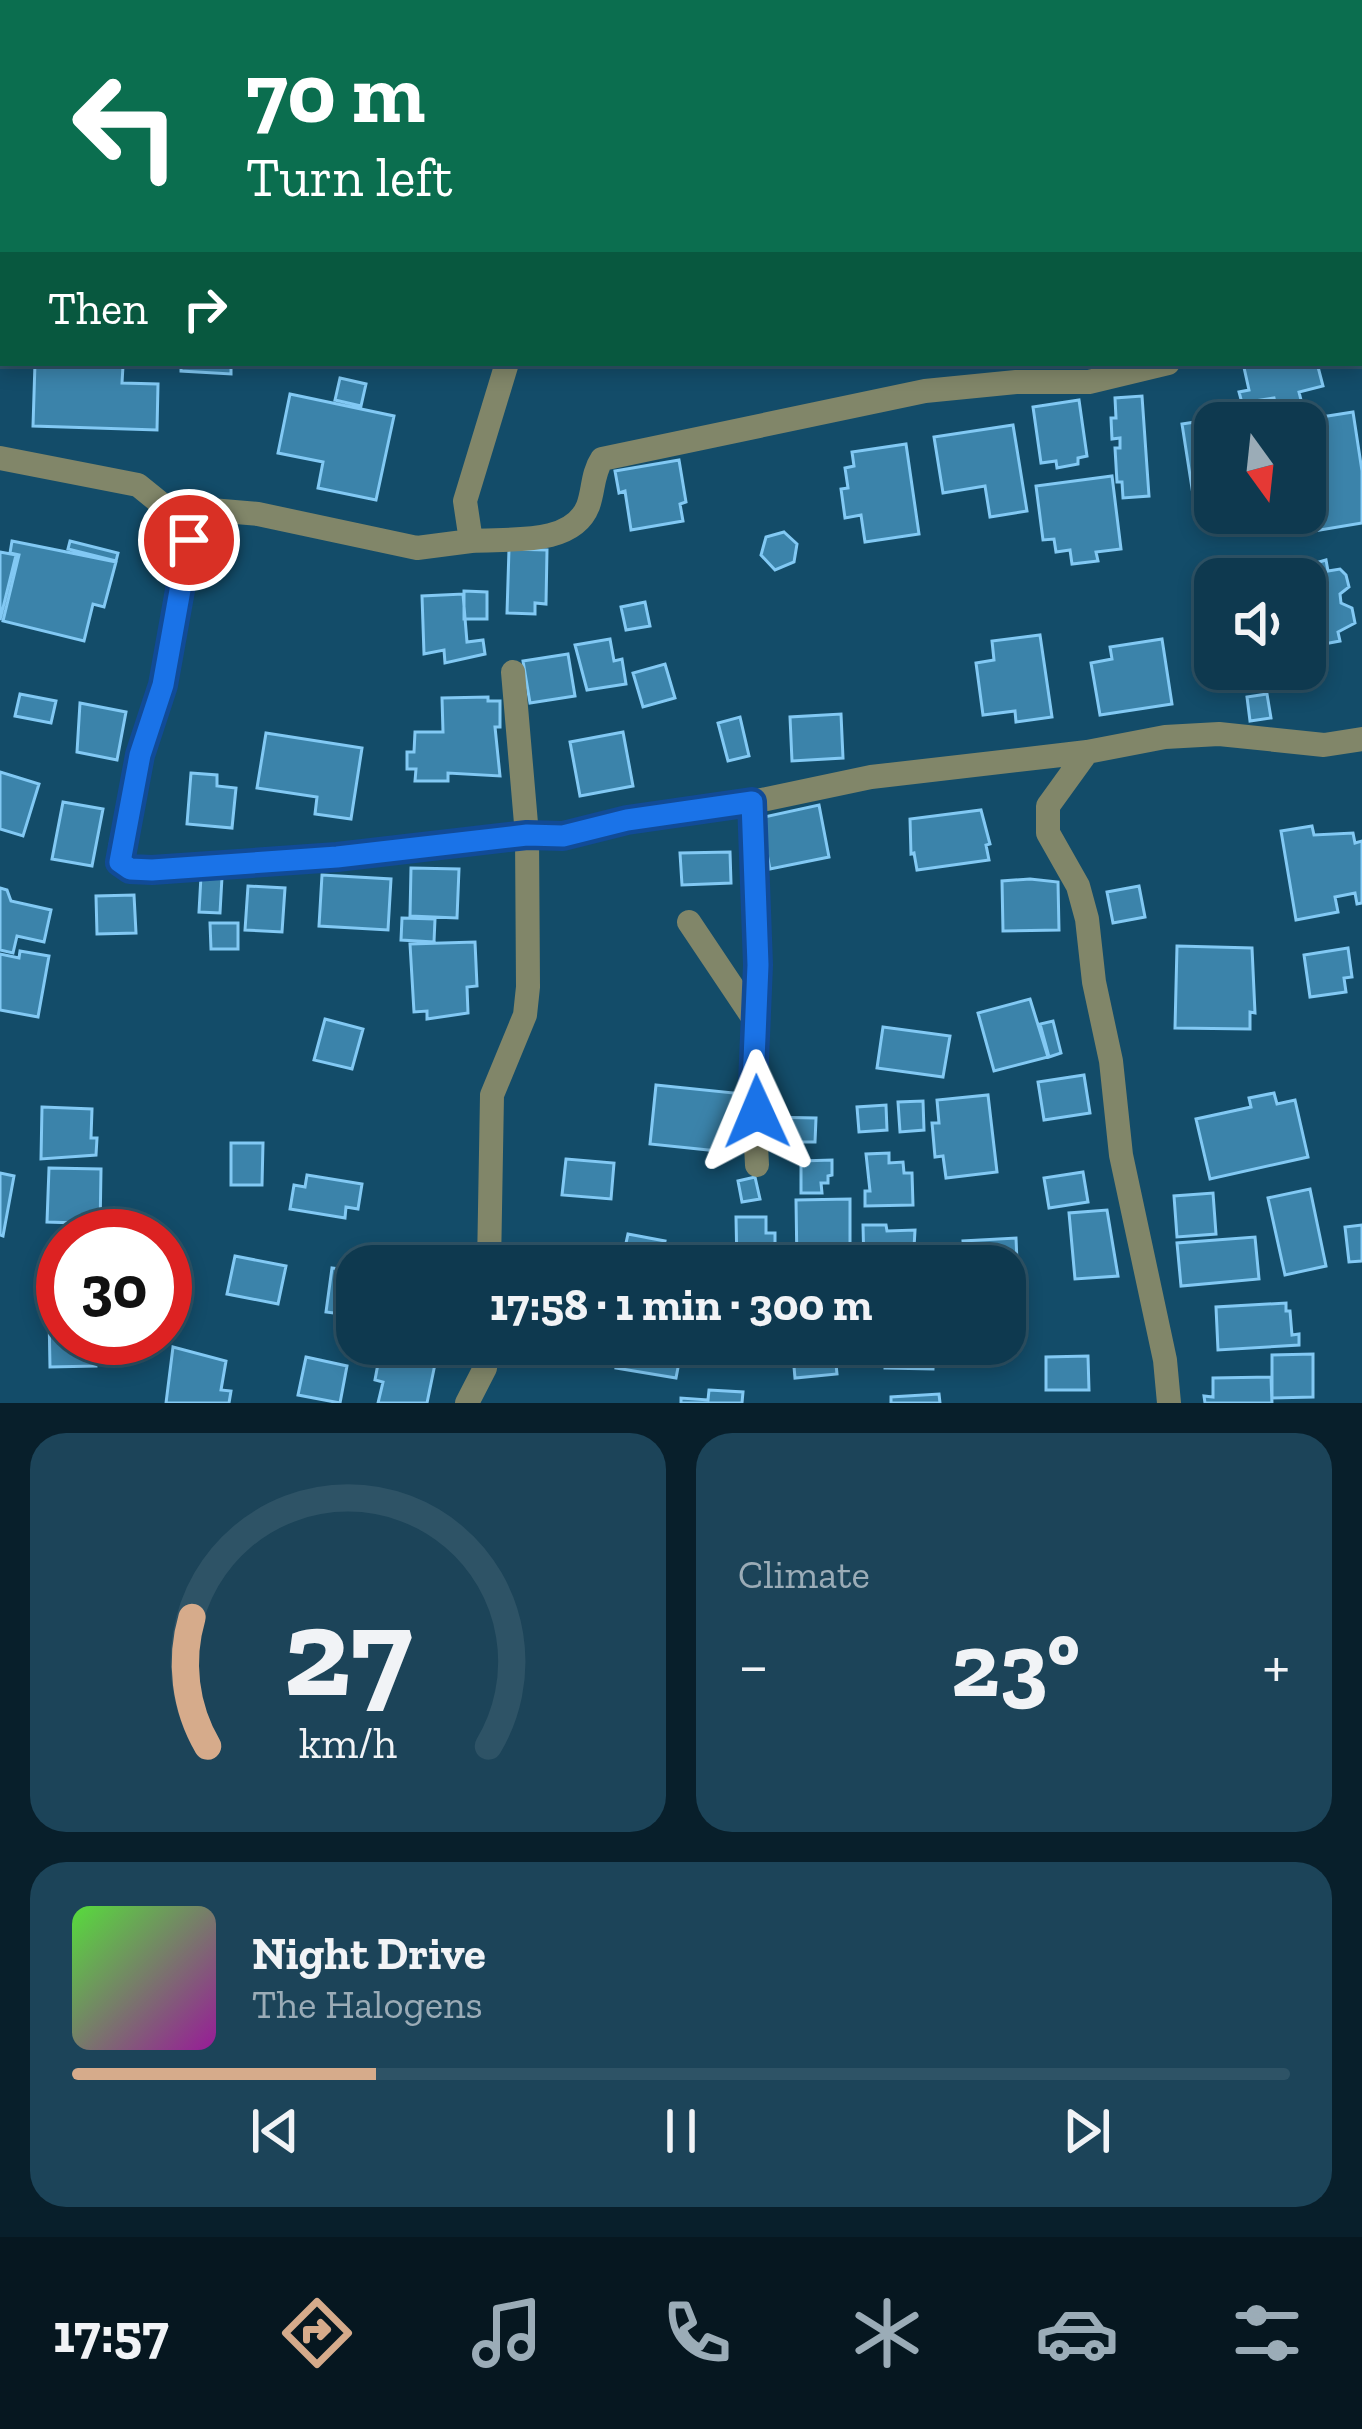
<!DOCTYPE html>
<html lang="en">
<head>
<meta charset="utf-8">
<style>
  body { margin:0; font-family:"Zilla Slab",serif; background:#1c4459; color:#f1f3f6; height:100vh; display:flex; flex-direction:column; font-size:45px; white-space:nowrap }
  * { box-sizing:border-box; margin:0 }
  p { font-size:39px; color:#9bacb7 }
  .icon { flex:none; width:66px; height:66px; fill:none; stroke:currentColor; stroke-width:2; stroke-linecap:round; stroke-linejoin:round }
  .map { position:relative; height:1403px; overflow:hidden }
  .details { display:flex; flex-direction:column; gap:30px; padding:30px; background:#081f2b; flex:1 }
  .details>* { flex:none }
  .hud { position:absolute; left:0px; top:0px; width:1362px; height:366px; box-shadow:0 6px 18px #0003,0 0 0 3px #2e5366; background:#0b6e4f; color:#fff; overflow:hidden }
  .needle { width:78px; rotate:165deg }
  .fabs { position:absolute; left:1194px; top:402px; display:grid; gap:24px }
  .fabs a { display:grid; place-items:center; width:132px; height:132px; border-radius:24px; background:#0e394f; box-shadow:0 6px 18px #0003,0 0 0 3px #2e5366; font-size:60px }
  .speed { position:absolute; left:36px; top:1209px; display:flex; gap:24px; font-size:60px; font-weight:700; text-align:center }
  .speed>* { display:grid; place-content:center; width:156px; height:156px; border-radius:50%; background:#0e394f; box-shadow:0 6px 18px #0003,0 0 0 3px #2e5366; line-height:1 }
  .speed .limit { border:18px solid #d22; background:#fff; color:#111 }
  .pin { position:absolute; display:grid; place-items:center; width:102px; height:102px; color:#fff; margin:-51px; border:6px solid #fff; border-radius:50%; box-shadow:0 3px 12px #0007 }
  .me { position:absolute; width:132px; margin:-66px; rotate:359deg; stroke-linejoin:round; filter:drop-shadow(0 0 9px #0008) }
  .turn { display:flex; align-items:center; gap:42px; height:252px; padding:0 48px; font-size:54px }
  .turn .icon { width:156px; height:156px; stroke-width:2.5 }
  .turn b { display:block; font-size:84px; line-height:102px }
  .then { display:flex; align-items:center; height:114px; padding:0 48px; background:#0003; gap:24px; font-size:45px }
  .big { font-size:90px; font-weight:700; line-height:1.1 }
  .details .card { flex:1; display:flex; flex-direction:column; justify-content:center; gap:18px; min-width:0; padding:0 42px; border-radius:36px; background:#1c4459 }
  .details .dial { align-items:center; gap:0 }
  .dial svg { height:312px; overflow:visible; fill:none; stroke:#2e5366; stroke-width:7; stroke-linecap:round; text-anchor:middle }
  .dial text { fill:#f1f3f6; stroke:none }
  .song { display:flex; align-items:center; gap:36px }
  .cover { width:144px; height:144px; border-radius:18px; background:linear-gradient(135deg,hsl(110 70% 55%),hsl(300 70% 35%)) }
  .played { height:12px; border-radius:6px; background:linear-gradient(90deg,#d6ab8b 25%,#2e5366 25%) }
  .keys { display:flex; justify-content:space-around; direction:ltr }
  .heat { display:flex; justify-content:space-between; align-items:center; font-size:66px; direction:ltr }
  .details .tiles { flex:1; display:grid; gap:30px; grid-template-columns:1fr 1fr }
  .card:last-child { grid-column:span 2 }
  .trip { position:absolute; left:336px; top:1245px; width:690px; height:120px; border-radius:36px; background:#0e394f; box-shadow:0 6px 18px #0003,0 0 0 3px #2e5366; font-weight:700; line-height:120px; text-align:center }
  .tabs { display:flex; height:192px; justify-content:space-around; align-items:center; background:#061720; color:#9bacb7 }
  .tabs .icon { width:84px; height:84px }
  .tabs .selected { color:#d6ab8b }
  .tabs b { font-size:54px; color:#f1f3f6 }
  .map>svg:first-child { display:block }
  .building { fill:#3b83aa; stroke:#82c9f4; stroke-width:3 }
  .lines { fill:none; stroke-linecap:round; stroke-linejoin:round }
  .street { stroke:#818669; stroke-width:24 }
  .route-casing { stroke:#114b97; stroke-width:30 }
  .route { stroke:#1a73e8; stroke-width:21 }
</style>
</head>
<body>
<div class="map">
<svg width="1362" height="1403" viewBox="0 0 1362 1403">
  <rect width="100%" height="100%" fill="#134c69"/>
  <path class="building" d="M35,363L123,366L122,383L158,384L157,430L33,426Z
    M181,363H231V374L181,371Z
    M1243,363H1317L1323,386L1299,392L1301,400L1276,407L1274,398L1242,403L1239,392L1249,390Z
    M340,378L366,384L361,406L335,400Z
    M290,394L394,416L376,500L318,488L323,462L278,453Z
    M1142,396L1149,496L1123,498L1122,482H1117L1115,448H1120V438L1112,439L1111,418H1116L1115,398Z
    M1079,400L1087,456L1078,458V464L1057,468L1056,461L1041,463L1033,407Z
    M1353,412L1362,471V523L1314,531L1311,509L1306,510L1305,504L1309,502L1305,492V423L1296,421Z
    M1246,414L1247,423H1215V498L1194,501L1182,424Z
    M1013,425L1027,511L990,517L985,486L943,493L934,437Z
    M906,444L919,534L865,542L861,515L845,518L841,489L848,488L845,468L854,466L852,452Z
    M679,460L686,502L680,504L683,521L631,530L625,491L619,493L615,471Z
    M1112,476L1121,549L1096,552L1098,561L1072,564L1070,550L1056,552L1054,539L1043,540L1036,486Z
    M784,532L797,544L794,562L775,570L761,555L766,537Z
    M12,541L116,562L104,607L93,604L84,641L3,621L19,555L10,553Z
    M70,541L118,553L116,561L68,549Z
    M509,549L547,550L546,604L535,603V614L507,613Z
    M0,552L16,555L0,620Z
    M1326,560L1328,571L1340,569L1346,575L1349,587L1340,594L1341,603L1352,608L1355,623L1338,632L1340,641L1308,647L1305,579H1289L1288,571Z
    M464,591L487,592V619H464Z
    M463,594L467,642L483,640L485,654L445,663L444,650L424,654L422,596Z
    M645,602L650,626L626,630L621,607Z
    M1040,635L1052,717L1016,722L1015,711L983,715L976,663L994,660L992,641Z
    M610,639L614,661L622,659L626,684L587,690L575,645Z
    M1162,639L1172,704L1100,715L1091,663L1112,659L1110,647Z
    M568,654L575,696L530,703L523,661Z
    M1312,658L1316,681L1291,686L1288,669H1305V659Z
    M665,664L675,698L643,707L633,673Z
    M20,694L56,701L51,723L15,716Z
    M1267,694L1271,718L1250,721L1247,697Z
    M488,697V701H500V727H495L500,776L448,773V781H415L416,769H407V752H414L415,732H443L442,698Z
    M80,703L126,712L117,760L77,752Z
    M841,714L843,758L792,761L790,717Z
    M740,717L749,756L728,761L718,723Z
    M623,732L633,786L580,796L570,742Z
    M266,733L362,748L351,819L315,814L317,797L257,788Z
    M0,772L39,784L23,836L0,829Z
    M191,773L217,775V786L236,788L232,828L187,824Z
    M63,802L103,809L92,866L52,859Z
    M819,805L829,857L770,869L760,818Z
    M981,810L990,844L986,845L989,860L917,870L914,853L911,854L910,819Z
    M1312,826L1314,835L1353,833L1355,843L1362,841V903L1357,904L1355,893L1335,897L1338,912L1296,920L1281,831Z
    M730,852L731,883L682,885L680,853Z
    M411,868L459,869L457,918L410,916Z
    M322,875L391,879L388,930L319,926Z
    M201,876L222,877L220,913L199,912Z
    M1030,879L1058,882L1059,930L1003,931L1002,881Z
    M248,886L285,888L282,932L245,930Z
    M1139,886L1145,917L1113,923L1107,892Z
    M0,888L7,890L11,901L51,910L44,942L17,936L13,953L0,950Z
    M134,895L136,933L97,934L96,896Z
    M402,918L435,919L434,942L401,940Z
    M210,923H238V949H211Z
    M475,942L477,986L467,987L468,1013L427,1019V1011L414,1012L410,944Z
    M1177,946L1252,948L1255,1013L1250,1012V1029L1175,1028Z
    M1348,948L1352,977L1344,978L1346,992L1310,997L1304,955Z
    M20,951L49,956L38,1017L0,1010V954L19,958Z
    M1030,999L1048,1057L994,1071L978,1013Z
    M325,1019L363,1029L352,1069L314,1060Z
    M1053,1021L1061,1053L1049,1057L1040,1024Z
    M883,1027L950,1036L943,1077L877,1068Z
    M1084,1075L1090,1113L1044,1120L1038,1082Z
    M656,1085L734,1093L728,1152L650,1144Z
    M1274,1093L1277,1104L1295,1100L1308,1157L1210,1179L1196,1119L1251,1107L1249,1098Z
    M988,1095L997,1172L946,1178L943,1156L935,1157L932,1123H939L937,1100Z
    M923,1101L924,1130L900,1132L898,1102Z
    M886,1105L887,1130L859,1132L857,1107Z
    M42,1107L92,1109L91,1138H97L96,1155L41,1159Z
    M763,1117L816,1118L815,1142H763Z
    M231,1143H263L262,1185H231Z
    M889,1153V1163L903,1162L904,1173H912L913,1205L865,1206V1191H870L866,1154Z
    M566,1159L614,1163L611,1199L562,1195Z
    M832,1160V1175L828,1176V1183H821L822,1193H801V1161Z
    M49,1168L101,1169L100,1231L76,1230L77,1223L47,1222Z
    M1083,1172L1088,1202L1049,1208L1044,1178Z
    M0,1173L14,1176L3,1236L0,1235Z
    M307,1175L362,1184L358,1209L346,1207L345,1218L290,1209L294,1185L305,1187Z
    M755,1177L760,1199L742,1202L738,1181Z
    M1310,1189L1326,1266L1285,1275L1268,1198Z
    M1213,1193L1216,1234L1177,1237L1174,1196Z
    M850,1199V1266H797L796,1200Z
    M1107,1210L1118,1276L1075,1279L1069,1213Z
    M736,1217H766V1233H775V1253H782V1262L795,1261V1266H737Z
    M863,1225H886L887,1231L915,1230L913,1266H864Z
    M1362,1225V1261L1349,1262L1345,1227Z
    M628,1234L665,1241L660,1266H621Z
    M1255,1237L1259,1279L1181,1286L1177,1243Z
    M1016,1238L1018,1286H1005V1266H965L963,1241Z
    M670,1249L722,1251L721,1266H669Z
    M368,1255L425,1264V1266H366Z
    M235,1256L286,1266L278,1304L227,1294Z
    M332,1268L357,1271V1316L326,1312Z
    M1286,1303V1311H1290L1292,1335L1299,1334V1345L1218,1350L1216,1307Z
    M49,1314H63V1338H95L96,1366L50,1367Z
    M615,1344H677L675,1351L681,1352L676,1378L616,1368L619,1353L614,1352Z
    M792,1344H834L837,1374L795,1378Z
    M885,1344H934L933,1369L885,1368Z
    M173,1347L226,1361L221,1390L231,1391L229,1403H166Z
    M380,1353L435,1364L427,1403H378L383,1382L375,1380Z
    M1313,1354V1397L1272,1398V1355Z
    M1088,1356L1089,1390H1046V1357Z
    M306,1357L347,1366L340,1403L298,1395Z
    M1271,1377L1272,1403H1205L1204,1396L1213,1397V1378Z
    M709,1390L743,1392L742,1403H681V1398L708,1400Z
    M939,1394L940,1403H891V1397Z"/>
  <g class="lines">
    <path class="street" d="M614,3L615,0
      M1359,330L1362,329
      M507,363L465,501L471,541C507,538 572,547 588,506C594,490 592,474 602,459L925,391L1016,382H1089L1168,363
      M0,458L138,485L164,506L258,514L417,548L471,541
      M196,508L163,685L140,755L120,848V863L129,869L337,857L527,835L563,836L627,820L752,802L871,777L1087,752L1165,737L1219,734L1324,745L1362,739
      M1087,752L1048,806V833L1078,886L1087,919L1094,982L1111,1061L1121,1155L1165,1360L1169,1403
      M752,802L758,965L753,1084L757,1165
      M689,922L756,1022
      M489,1266L492,1095L525,1015L528,987L527,835L513,672
      M467,1403L485,1368L486,1344"/>
  </g>
  <g class="lines">
    <defs>
      <path id="route" d="M189,540L163,685L140,755L120,862L130,869L152,870L337,857L527,835L563,836L627,820L752,802L758,965L753,1084L757,1112"/>
    </defs>
    <use href="#route" class="route-casing"/>
    <use href="#route" class="route"/>
  </g>
</svg>
<div class="fabs">
<a><svg class="needle" viewBox="-14 -14 28 28"><path d="M0-13l5 13h-10z" fill="#e53935"/><path d="M0 13l5-13h-10z" fill="#9bacb7"/></svg></a>
<a><svg class="icon" aria-label="sound" viewBox="0 0 24 24"><path d="M4 9h4l5-4v14l-5-4H4zM17 9q2 3 0 6"/></svg></a>
</div>
<div class="speed"><div class="limit">30</div></div>
<div class="pin" style="left:189px;top:540px;background:#d93025"><svg class="icon" aria-label="arrive" viewBox="0 0 24 24"><path d="M6 21V4h12l-3 4 3 4H6"/></svg></div>
<svg class="me" style="left:757px;top:1112px" viewBox="-20 -20 40 40"><path d="M0-17L14 15 0 8-14 15z" fill="#1a73e8" stroke="#fff" stroke-width="4"/></svg>
<div class="trip">17:58 · 1 min · 300 m</div>
<div class="hud">
<div class="turn"><svg class="icon" aria-label="left" viewBox="0 0 24 24"><path d="M17 20v-9H6M10 6l-5 5 5 5"/></svg><div><b>70 m</b>Turn left</div></div>
<div class="then">Then<svg class="icon" aria-label="right" viewBox="0 0 24 24"><path d="M7 20v-9h11M14 6l5 5-5 5"/></svg></div>
</div>
</div>
<section class="details">
<div class="tiles">
<div class="card dial"><svg viewBox="0 0 100 80">
<path d="M14 69A42 42 0 1 1 86 69"/>
<path d="M14 69A42 42 0 0 1 10 36" stroke="#d6ab8b"/>
<text x="50" y="56" font-size="32" font-weight="700">27</text>
<text x="50" y="72" font-size="11">km/h</text>
</svg></div>
<div class="card"><p>Climate</p>
<div class="heat"><a>−</a><b class="big">23°</b><a>+</a></div>
</div>
<div class="card">
<div class="song"><i class="cover"></i><div><b>Night Drive</b><p>The Halogens</p></div></div>
<div class="played"></div>
<div class="keys"><svg class="icon" aria-label="previous" viewBox="0 0 24 24"><path d="M18 5L8 12l10 7zM5 5v14"/></svg><svg class="icon" aria-label="pause" viewBox="0 0 24 24"><path d="M8 5v14M16 5v14"/></svg><svg class="icon" aria-label="next" viewBox="0 0 24 24"><path d="M6 5l10 7-10 7zM19 5v14"/></svg></div>
</div>
</div>
</section>
<nav class="tabs">
<b>17:57</b>
<svg class="icon selected" aria-label="directions" viewBox="0 0 24 24"><path d="M12 3l9 9-9 9-9-9zM9 14v-3h6M13 9l2 2-2 2"/></svg>
<svg class="icon" aria-label="music" viewBox="0 0 24 24"><path d="M9 18V5l10-2v13"/><circle cx="6" cy="18" r="3"/><circle cx="16" cy="16" r="3"/></svg>
<svg class="icon" aria-label="phone" viewBox="0 0 24 24"><path d="M5 4h4l2 5-3 2q2 4 5 5l2-3 5 2v4C11 20 4 13 5 4z"/></svg>
<svg class="icon" aria-label="climate" viewBox="0 0 24 24"><path d="M12 3v18M4 7l16 10M4 17L20 7"/></svg>
<svg class="icon" aria-label="car" viewBox="0 0 24 24"><path d="M5 17H2v-5l4-1 3-4h7l3 4 3 1v5h-3M9 17h6M6 11h13"/><circle cx="7" cy="17" r="2"/><circle cx="17" cy="17" r="2"/></svg>
<svg class="icon" aria-label="filters" viewBox="0 0 24 24"><path d="M4 7h16M4 17h16"/><circle cx="9" cy="7" r="2"/><circle cx="15" cy="17" r="2"/></svg>
</nav>
</body>
</html>
